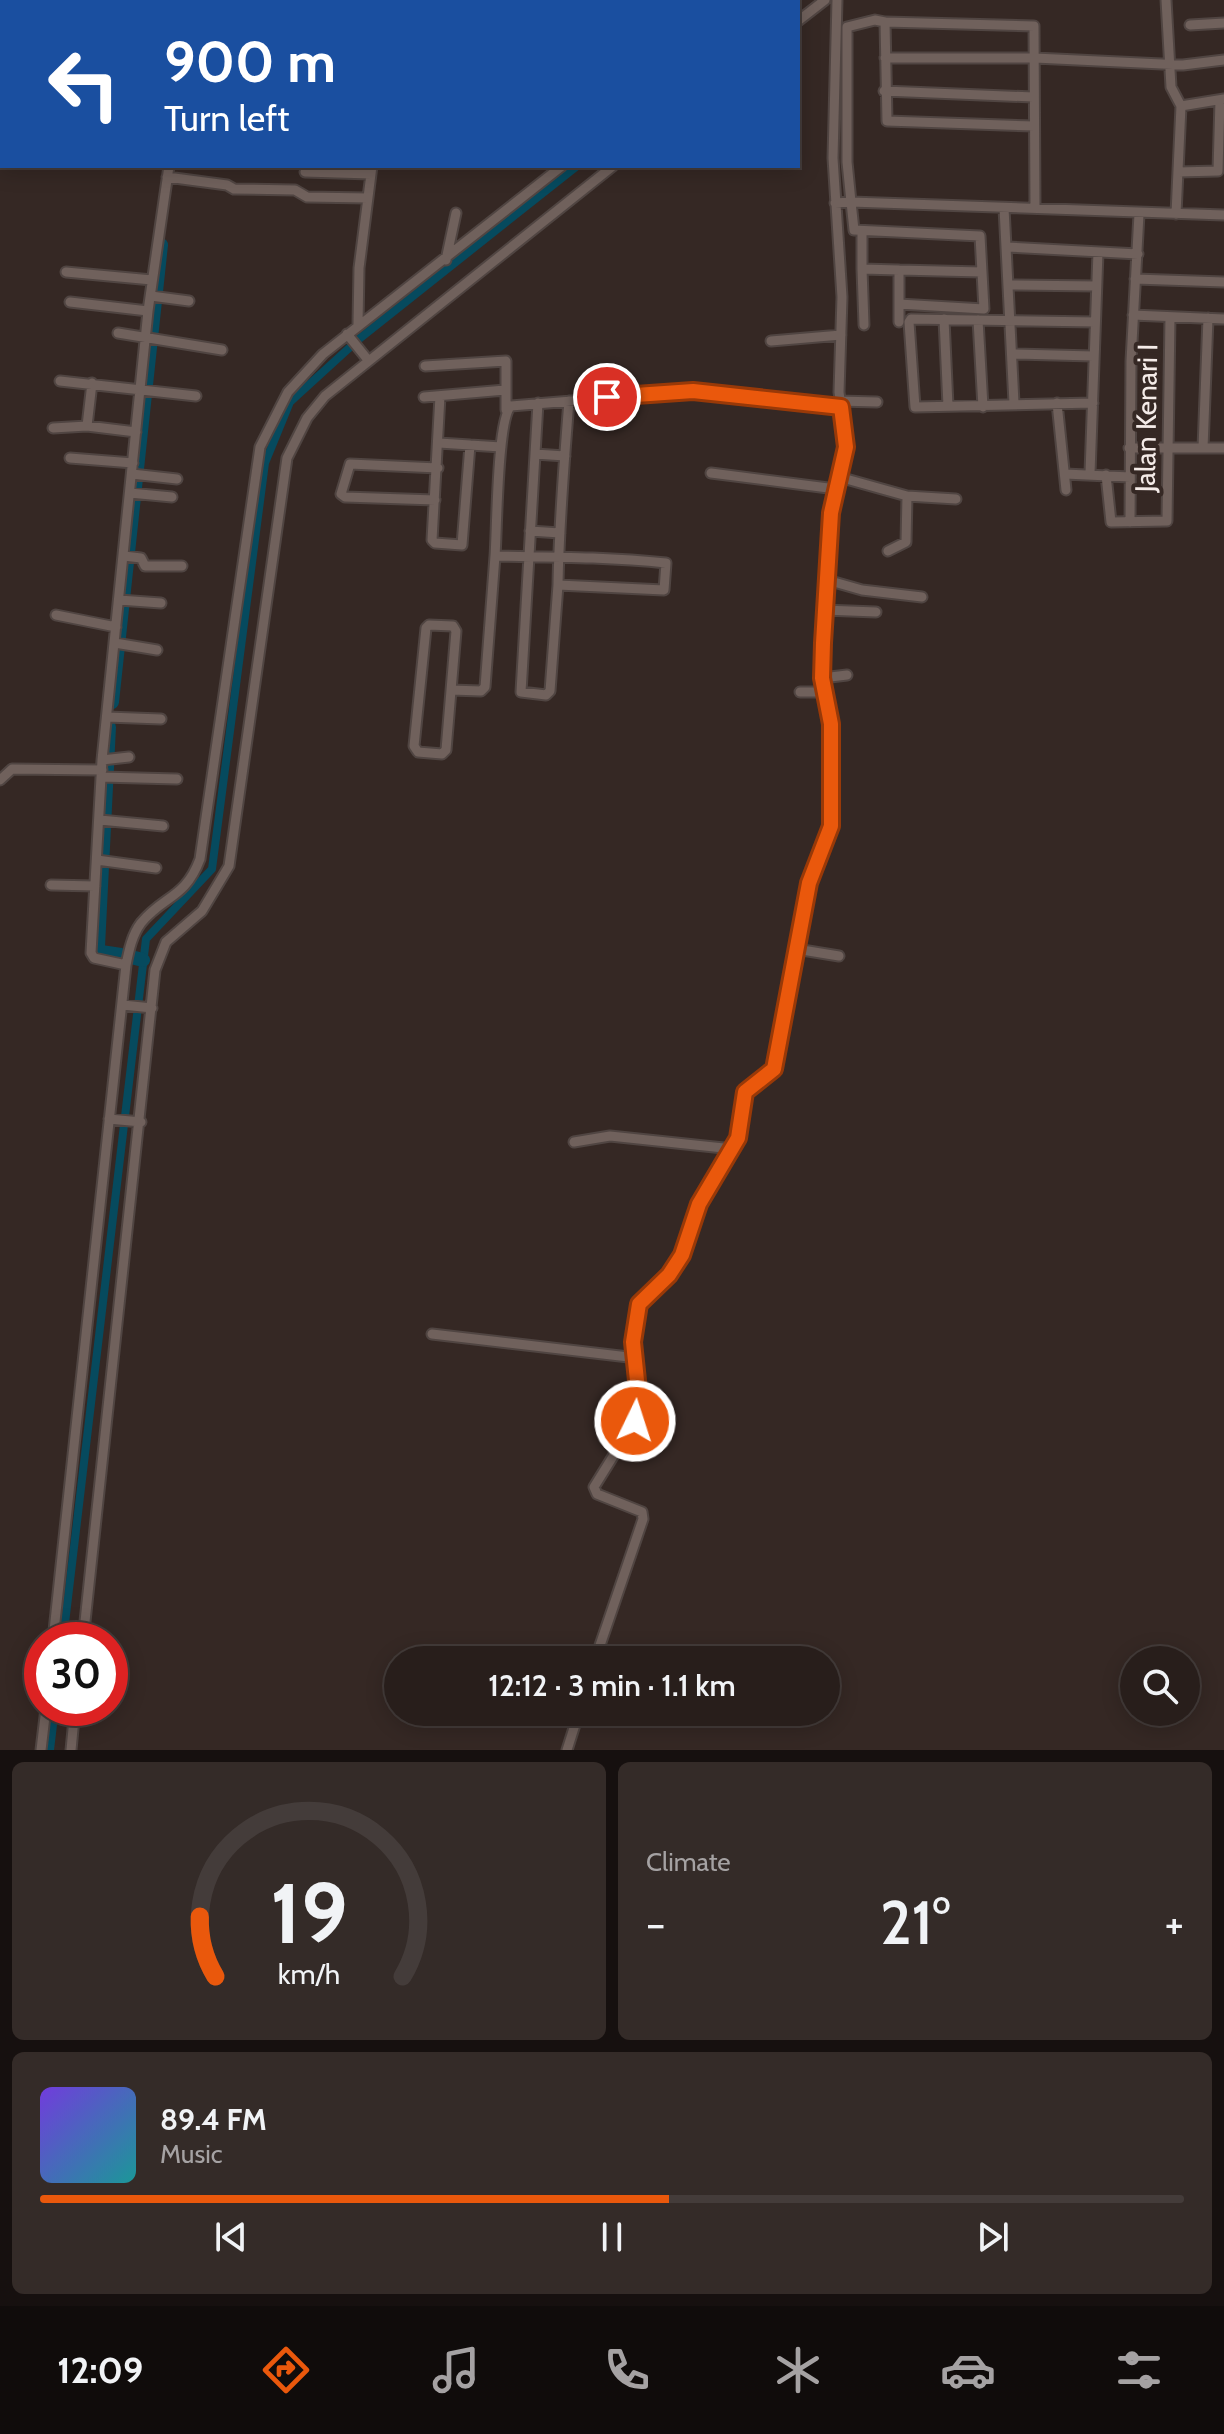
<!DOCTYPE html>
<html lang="en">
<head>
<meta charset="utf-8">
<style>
  body { margin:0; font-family:Cabin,sans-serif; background:#342b28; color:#f1f3f6; height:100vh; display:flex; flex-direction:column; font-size:30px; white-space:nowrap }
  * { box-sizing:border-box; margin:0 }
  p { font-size:26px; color:#a5a2a3 }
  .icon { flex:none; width:44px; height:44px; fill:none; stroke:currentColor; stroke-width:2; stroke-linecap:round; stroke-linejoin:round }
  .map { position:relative; height:1750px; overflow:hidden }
  .sheet { display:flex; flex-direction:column; gap:12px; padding:12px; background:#16100f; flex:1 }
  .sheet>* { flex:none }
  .top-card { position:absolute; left:0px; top:0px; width:800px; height:168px; box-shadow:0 4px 20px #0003,0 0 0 2px #443c3a; background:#1a4fa0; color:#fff; overflow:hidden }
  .tools { position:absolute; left:1120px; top:1646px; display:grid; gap:16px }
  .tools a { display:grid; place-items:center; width:80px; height:80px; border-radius:50%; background:#281e1b; box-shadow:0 4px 20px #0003,0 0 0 2px #443c3a; font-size:40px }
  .speed { position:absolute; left:24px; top:1622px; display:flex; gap:16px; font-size:40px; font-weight:700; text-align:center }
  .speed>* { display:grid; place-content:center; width:104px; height:104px; border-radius:50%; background:#281e1b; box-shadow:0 4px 20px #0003,0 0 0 2px #443c3a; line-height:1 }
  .speed .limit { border:12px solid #d22; background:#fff; color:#111 }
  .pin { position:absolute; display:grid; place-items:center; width:68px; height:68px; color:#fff; margin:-34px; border:4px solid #fff; border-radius:50%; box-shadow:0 2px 8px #0007 }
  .me { position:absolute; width:88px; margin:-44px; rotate:4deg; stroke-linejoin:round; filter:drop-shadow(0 0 6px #0008) }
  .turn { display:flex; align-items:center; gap:28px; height:168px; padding:0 32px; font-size:36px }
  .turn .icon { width:104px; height:104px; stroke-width:2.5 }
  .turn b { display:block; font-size:56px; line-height:68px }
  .big { font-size:60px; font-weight:600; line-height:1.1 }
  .sheet .widget { flex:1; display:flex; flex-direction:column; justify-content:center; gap:12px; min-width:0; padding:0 28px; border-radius:12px; background:#342b28 }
  .sheet .dial { align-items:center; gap:0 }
  .dial svg { height:208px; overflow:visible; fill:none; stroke:#443c3a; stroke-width:7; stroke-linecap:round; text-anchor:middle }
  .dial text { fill:#f1f3f6; stroke:none }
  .song { display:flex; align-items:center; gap:24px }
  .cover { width:96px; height:96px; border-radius:12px; background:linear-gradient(135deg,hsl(260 70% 55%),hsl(180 70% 35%)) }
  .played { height:8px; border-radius:4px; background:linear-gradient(90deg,#ea580c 55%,#443c3a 55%) }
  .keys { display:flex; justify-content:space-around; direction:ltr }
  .heat { display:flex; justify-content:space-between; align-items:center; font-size:44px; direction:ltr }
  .sheet .tiles { flex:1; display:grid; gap:12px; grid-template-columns:1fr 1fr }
  .widget:last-child { grid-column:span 2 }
  .trip { position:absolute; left:384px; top:1646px; width:456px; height:80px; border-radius:40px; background:#281e1b; box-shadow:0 4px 20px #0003,0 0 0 2px #443c3a; font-weight:600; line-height:80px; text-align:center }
  .menu { display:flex; height:128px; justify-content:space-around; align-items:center; background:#100c0b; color:#a5a2a3 }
  .menu .icon { width:56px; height:56px }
  .menu .active { color:#ea580c }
  .menu b { font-size:36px; color:#f1f3f6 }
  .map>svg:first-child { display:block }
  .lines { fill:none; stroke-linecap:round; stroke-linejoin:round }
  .canal { stroke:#064a5e; stroke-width:8 }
  .river { stroke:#064a5e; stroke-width:14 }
  .street-casing { stroke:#504542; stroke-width:13 }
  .street { stroke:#70615c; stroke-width:9 }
  .route-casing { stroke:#983908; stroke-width:20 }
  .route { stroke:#ea580c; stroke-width:14 }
  .labels { text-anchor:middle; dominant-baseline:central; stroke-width:8; stroke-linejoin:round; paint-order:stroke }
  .street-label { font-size:28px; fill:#f4ebe8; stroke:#352824 }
</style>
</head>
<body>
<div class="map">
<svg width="1224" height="1750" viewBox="0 0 1224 1750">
  <rect width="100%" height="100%" fill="#352824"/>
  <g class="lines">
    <path class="canal" d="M784,2L786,0
      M63,1640L146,939L212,869L265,463L290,402L359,339L577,166
      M50,1750L55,1708"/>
    <path class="river" d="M174,2V0
      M112,702L161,245
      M109,727L98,947L101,952L121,955
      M135,958L143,960"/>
    <defs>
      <path id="street" d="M1166,0L1171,87L1181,106L1176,214
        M142,2V0
        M168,2V0
        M393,2L394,0
        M767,2L769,0
        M798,21L825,0
        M885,22L875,20L847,27V162L851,202L1224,215
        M1190,25L1224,23
        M885,58H1035L1183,65L1224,60
        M884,91L1033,97
        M1181,106L1224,99
        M1034,126L887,121L885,22L1034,26L1035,208
        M305,172L371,174
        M1178,172L1218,171L1220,100
        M167,177L227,185L234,189L295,190L307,197L368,198
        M835,203L851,202L854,230L980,236L984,309L899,304V270L982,272
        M1004,208L1014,403
        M862,231V269L899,270
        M1007,247L1138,254
        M446,260L456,213
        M862,269L864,325
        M66,272L152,280
        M1135,279L1224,282
        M1008,285L1096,286
        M151,296L189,301
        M70,302L148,311
        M899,304V322
        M1133,315L1224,319
        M944,319L948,406
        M978,320L983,407
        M358,324L359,268L372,166
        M118,333L222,350
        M347,334L368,360
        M771,341L841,335
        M1013,354L1093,356
        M425,366L506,361V410
        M60,381L196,396
        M440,396L432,540L435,543L462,545L470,445
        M424,397L505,390
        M839,401L877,402
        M538,403L521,692L546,695L550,691L558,585
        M1057,403L1066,490
        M1093,403L915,407L909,322L911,319L1095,322
        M87,426L92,383
        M53,428L87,426L136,432
        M439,443L501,447
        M1129,448H1224
        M1203,448L1208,318
        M535,454L565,456
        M70,458L133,463
        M711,473L836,489
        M1090,473L1098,252
        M132,474L177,479
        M1065,474L1130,477
        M1106,475L1111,522L1167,521L1170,317
        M839,477L907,496L956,499
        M130,493L172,497
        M435,500L345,497L341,494L350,464L438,468
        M1130,522L1131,361L1139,214
        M530,531L560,533
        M888,551L906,542L907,496
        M124,556L141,558L145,566H182
        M495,556C497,531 497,419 511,406L693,391L841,407
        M827,580L862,590L922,597
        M119,600L161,603
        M824,610L876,612
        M56,615L116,627
        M429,625L453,626L456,631L446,750L442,754L418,752L414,746L426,628Z
        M115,643L157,650
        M822,678L847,675
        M451,690L481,691L485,687L495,556C552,557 609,557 666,563L664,590L558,585C559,524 564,462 569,401
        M800,692H824
        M107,717L161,719
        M102,760L129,757
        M101,777L177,779
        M0,780L12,769L102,770
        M100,820L163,826
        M97,860L156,868
        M51,885L95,886
        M796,949L839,956
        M126,965L94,958L91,953L102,760L148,311L169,166
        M123,1005L152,1008
        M109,1119L141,1122
        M574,1142L610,1136L733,1149
        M432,1334L637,1358
        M53,1640L126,965C129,950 132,935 141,923C164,895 185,899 200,859L260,447L288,392L323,354L562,166
        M83,1640L155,970L166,942L202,911L229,866L287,458L307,418L325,396L613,166
        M595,1660L643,1519L642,1512L597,1494L594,1487L635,1421L639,1400L633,1342L639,1304L669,1275L682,1255L699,1204L738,1138L745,1092L774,1069L809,883L831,826V724L822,678L823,643L831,513L846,447L839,392L842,297L833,158L837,0
        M41,1750L46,1708
        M71,1750L75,1708
        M567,1750L579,1712"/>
    </defs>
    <use href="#street" class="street-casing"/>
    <use href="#street" class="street"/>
  </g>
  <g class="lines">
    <defs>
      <path id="route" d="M607,397L693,391L841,407L846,447L831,513L823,643L822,678L831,724V826L809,883L774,1069L745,1092L738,1138L699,1204L682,1255L669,1275L639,1304L633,1342L639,1400L635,1421"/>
    </defs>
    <use href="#route" class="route-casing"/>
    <use href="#route" class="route"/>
  </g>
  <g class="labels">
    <g class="street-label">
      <text transform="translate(1146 418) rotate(-89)">Jalan Kenari I</text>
    </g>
  </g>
</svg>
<div class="tools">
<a><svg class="icon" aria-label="search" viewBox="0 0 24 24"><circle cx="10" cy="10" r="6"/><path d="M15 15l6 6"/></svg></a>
</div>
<div class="speed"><div class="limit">30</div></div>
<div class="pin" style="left:607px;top:397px;background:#d93025"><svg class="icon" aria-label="arrive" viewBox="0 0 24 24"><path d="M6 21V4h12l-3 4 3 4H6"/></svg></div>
<svg class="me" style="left:635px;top:1421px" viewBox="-20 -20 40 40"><circle r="17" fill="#ea580c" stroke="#fff" stroke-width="3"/><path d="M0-11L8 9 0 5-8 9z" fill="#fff"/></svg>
<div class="trip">12:12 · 3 min · 1.1 km</div>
<div class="top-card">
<div class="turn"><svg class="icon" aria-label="left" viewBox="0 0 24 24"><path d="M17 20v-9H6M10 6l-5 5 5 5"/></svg><div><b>900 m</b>Turn left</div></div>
</div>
</div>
<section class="sheet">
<div class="tiles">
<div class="widget dial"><svg viewBox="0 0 100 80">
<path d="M14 69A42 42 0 1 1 86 69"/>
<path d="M14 69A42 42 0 0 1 8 46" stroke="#ea580c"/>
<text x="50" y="56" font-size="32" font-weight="700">19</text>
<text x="50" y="72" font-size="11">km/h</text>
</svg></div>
<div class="widget"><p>Climate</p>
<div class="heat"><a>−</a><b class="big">21°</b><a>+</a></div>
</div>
<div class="widget">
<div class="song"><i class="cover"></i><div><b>89.4 FM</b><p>Music</p></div></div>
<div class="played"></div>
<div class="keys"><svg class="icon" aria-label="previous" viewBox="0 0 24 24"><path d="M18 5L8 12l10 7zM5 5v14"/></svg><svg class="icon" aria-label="pause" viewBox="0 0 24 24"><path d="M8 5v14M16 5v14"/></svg><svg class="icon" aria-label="next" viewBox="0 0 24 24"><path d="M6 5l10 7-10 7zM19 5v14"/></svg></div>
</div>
</div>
</section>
<nav class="menu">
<b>12:09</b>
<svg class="icon active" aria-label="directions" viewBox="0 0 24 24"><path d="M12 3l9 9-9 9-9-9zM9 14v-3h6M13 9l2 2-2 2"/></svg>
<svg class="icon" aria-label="music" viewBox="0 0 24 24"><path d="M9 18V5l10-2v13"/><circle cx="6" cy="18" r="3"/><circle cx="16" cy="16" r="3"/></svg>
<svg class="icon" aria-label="phone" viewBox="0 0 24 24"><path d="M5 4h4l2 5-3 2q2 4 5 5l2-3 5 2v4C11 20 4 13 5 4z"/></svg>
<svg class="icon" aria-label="climate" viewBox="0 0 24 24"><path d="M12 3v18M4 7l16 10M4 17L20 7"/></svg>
<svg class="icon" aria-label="car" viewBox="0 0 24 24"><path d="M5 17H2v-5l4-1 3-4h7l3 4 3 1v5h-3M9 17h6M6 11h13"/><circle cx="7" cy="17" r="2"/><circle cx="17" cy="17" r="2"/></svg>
<svg class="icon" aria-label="filters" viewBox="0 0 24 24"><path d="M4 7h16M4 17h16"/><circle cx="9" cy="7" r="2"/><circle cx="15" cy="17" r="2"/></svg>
</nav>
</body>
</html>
